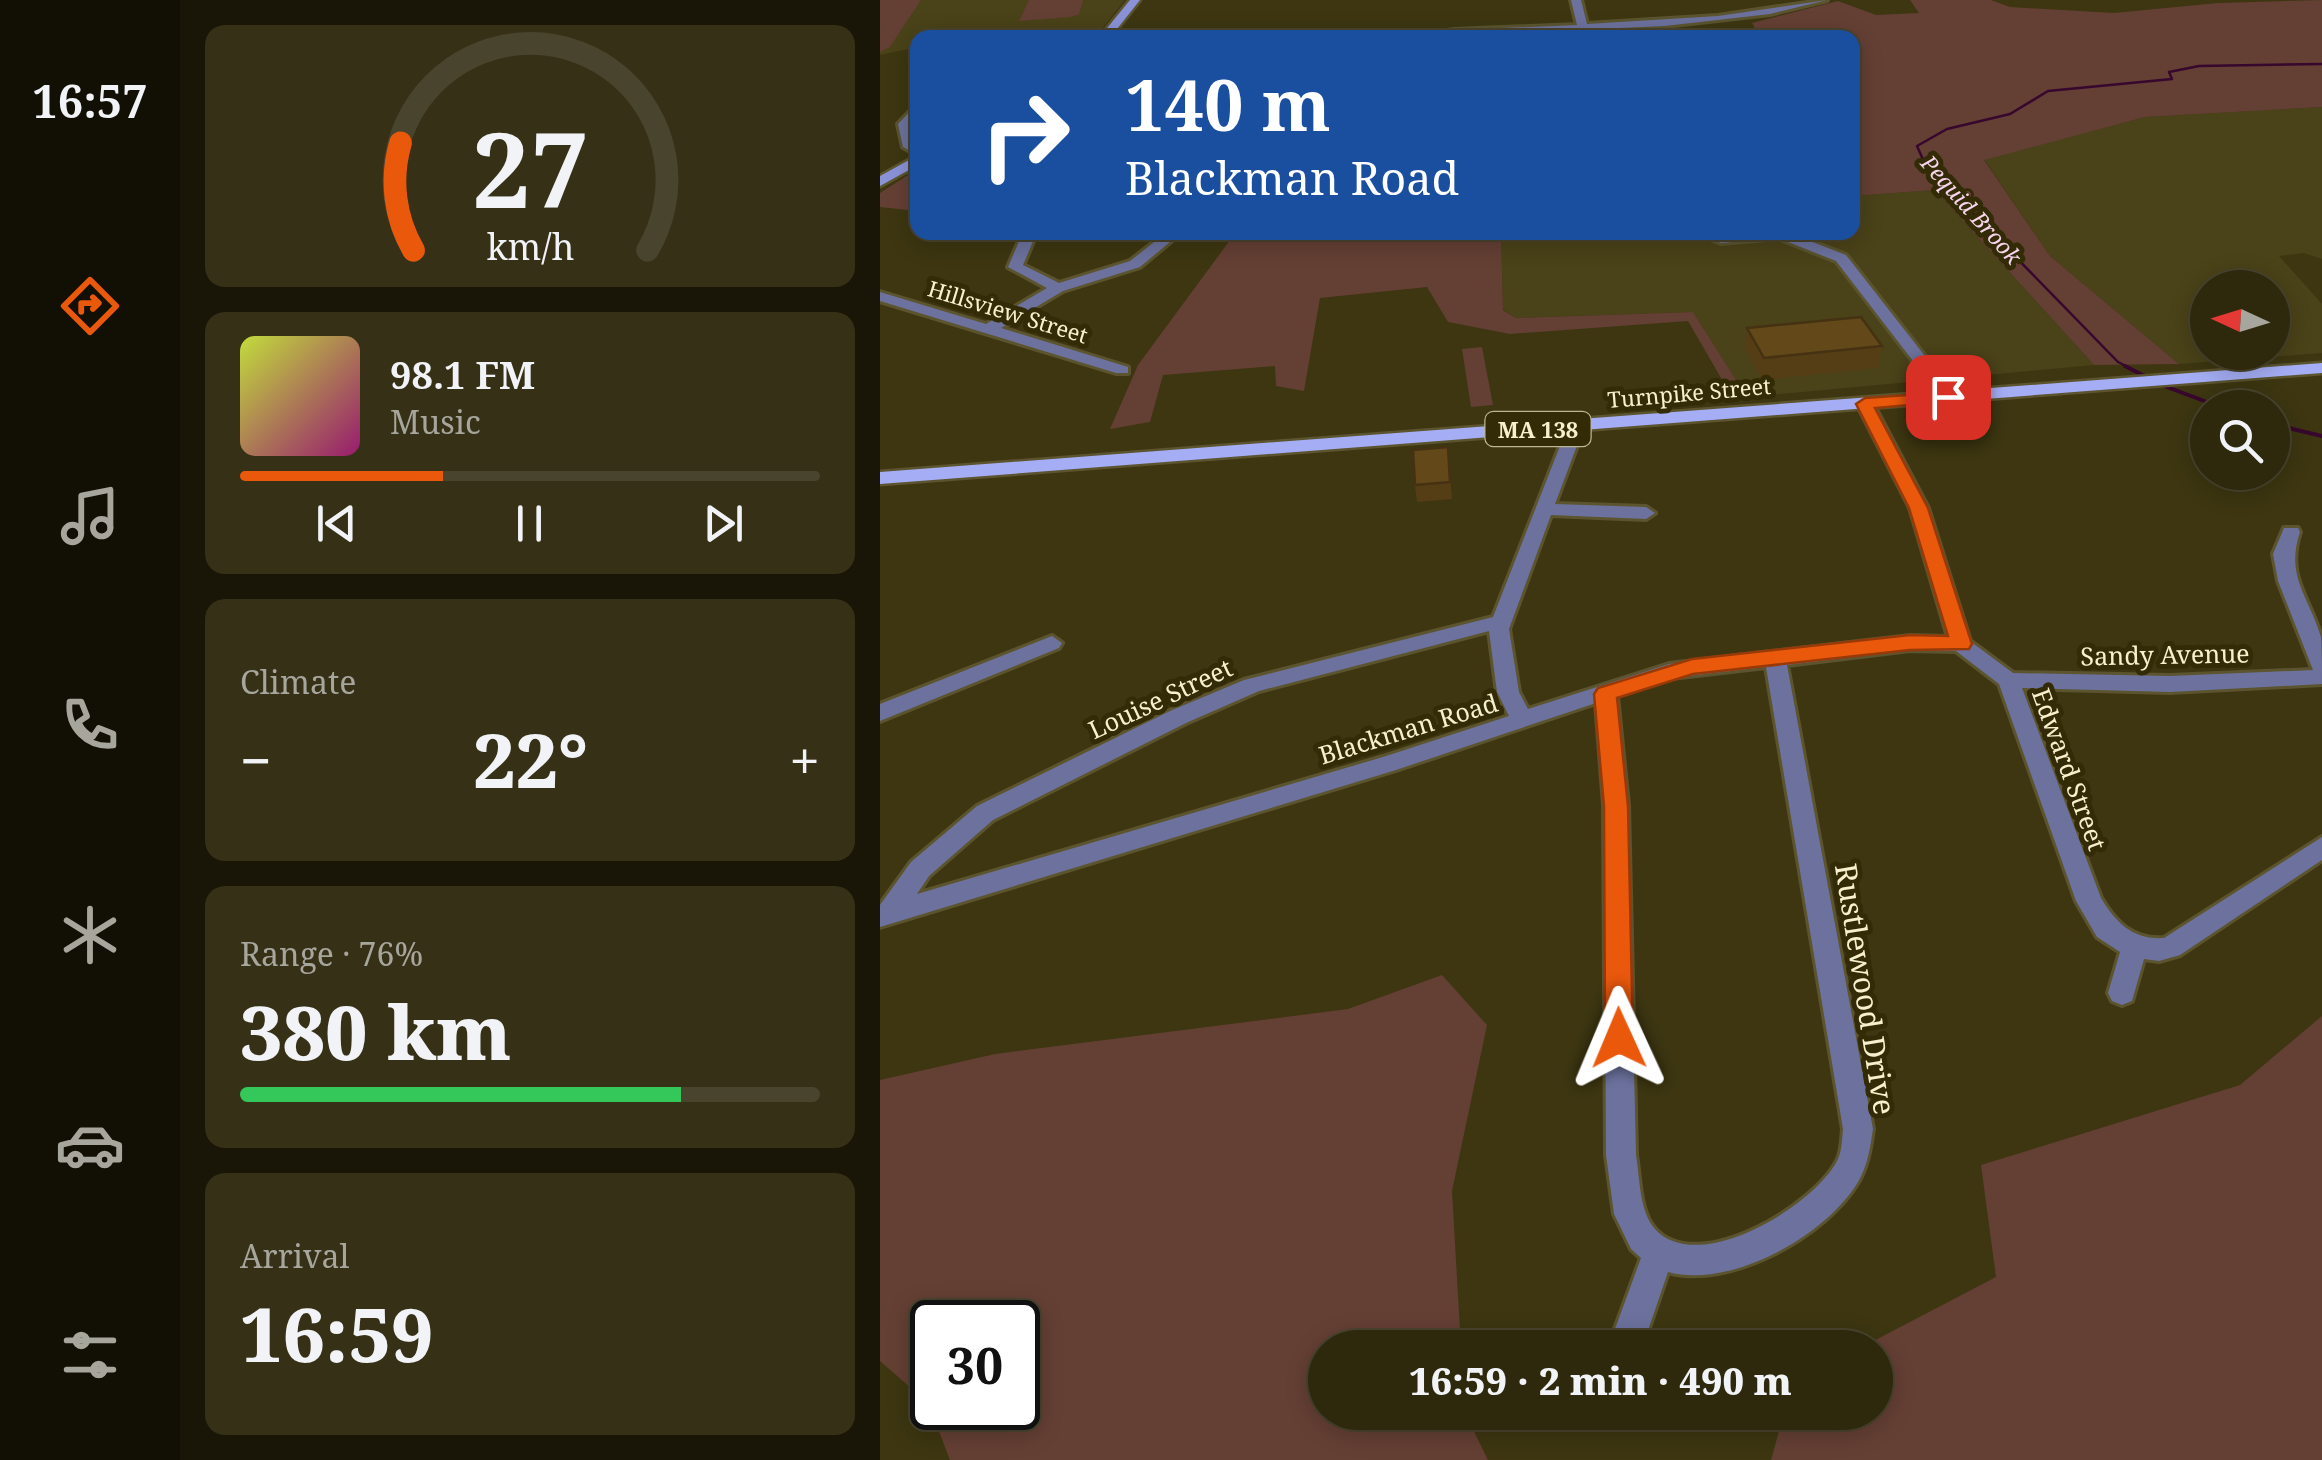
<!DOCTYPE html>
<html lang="en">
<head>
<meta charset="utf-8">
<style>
  body { margin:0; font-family:"Noto Serif",serif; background:#363016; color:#f1f3f6; height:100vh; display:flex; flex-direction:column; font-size:38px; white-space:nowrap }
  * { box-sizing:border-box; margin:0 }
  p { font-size:32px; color:#a7a69d }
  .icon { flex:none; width:55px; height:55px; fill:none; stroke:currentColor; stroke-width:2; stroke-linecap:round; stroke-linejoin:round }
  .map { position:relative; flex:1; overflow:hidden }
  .details { display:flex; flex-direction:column; gap:25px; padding:25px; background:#191607; width:700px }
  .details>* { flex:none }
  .guide { position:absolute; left:30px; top:30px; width:950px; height:210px; border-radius:20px; box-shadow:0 5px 25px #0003,0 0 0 2px #49442e; background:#1a4fa0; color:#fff; overflow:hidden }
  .needle { width:65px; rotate:274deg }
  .tools { position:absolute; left:1310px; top:270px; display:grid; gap:20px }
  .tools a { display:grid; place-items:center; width:100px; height:100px; border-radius:50%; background:#2e280d; box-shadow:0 5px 25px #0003,0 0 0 2px #49442e; font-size:50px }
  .speed { position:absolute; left:30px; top:1300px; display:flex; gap:20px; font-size:50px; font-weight:700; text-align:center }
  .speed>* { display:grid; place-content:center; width:130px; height:130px; border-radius:50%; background:#2e280d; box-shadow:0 5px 25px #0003,0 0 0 2px #49442e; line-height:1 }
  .speed .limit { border:5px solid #111; border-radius:15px; background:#fff; color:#111 }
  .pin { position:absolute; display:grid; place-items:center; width:85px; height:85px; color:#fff; margin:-42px; border-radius:20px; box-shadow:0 5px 15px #0006 }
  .me { position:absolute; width:110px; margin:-55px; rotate:359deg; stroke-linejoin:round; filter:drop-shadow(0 0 8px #0008) }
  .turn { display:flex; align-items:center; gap:35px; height:210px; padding:0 50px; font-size:45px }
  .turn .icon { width:130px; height:130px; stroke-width:2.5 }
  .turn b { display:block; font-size:70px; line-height:85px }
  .big { font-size:75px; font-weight:800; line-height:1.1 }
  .details .widget { flex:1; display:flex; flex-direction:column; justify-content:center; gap:15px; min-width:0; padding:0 35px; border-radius:20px; background:#363016 }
  .details .dial { align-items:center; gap:0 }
  .dial svg { height:260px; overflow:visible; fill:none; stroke:#49442e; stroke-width:7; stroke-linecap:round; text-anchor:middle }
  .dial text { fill:#f1f3f6; stroke:none }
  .song { display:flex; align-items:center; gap:30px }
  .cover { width:120px; height:120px; border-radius:15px; background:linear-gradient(135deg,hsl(70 70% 55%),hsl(320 70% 35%)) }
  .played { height:10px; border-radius:5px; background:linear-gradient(90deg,#ea580c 35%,#49442e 35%) }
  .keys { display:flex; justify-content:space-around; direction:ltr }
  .heat { display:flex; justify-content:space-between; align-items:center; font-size:55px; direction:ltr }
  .charge { height:15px; border-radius:8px; background:linear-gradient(90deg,#34c759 76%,#49442e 0) }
  .trip { position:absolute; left:428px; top:1330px; width:585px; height:100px; border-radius:50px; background:#2e280d; box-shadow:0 5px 25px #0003,0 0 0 2px #49442e; font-weight:800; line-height:100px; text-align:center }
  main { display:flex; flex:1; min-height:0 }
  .dock { display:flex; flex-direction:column; width:180px; justify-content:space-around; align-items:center; background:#121005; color:#a7a69d }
  .dock .icon { width:70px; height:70px }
  .dock .selected { color:#ea580c }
  .dock b { font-size:45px; color:#f1f3f6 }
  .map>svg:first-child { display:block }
  .built { fill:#4a4218; fill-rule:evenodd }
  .green { fill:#643f34; fill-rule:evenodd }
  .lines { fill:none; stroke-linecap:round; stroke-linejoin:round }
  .stream-far1 { stroke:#38072d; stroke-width:2.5 }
  .stream { stroke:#38072d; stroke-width:4 }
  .minor-casing { stroke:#5b542f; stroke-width:6 }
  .secondary-casing { stroke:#5b542f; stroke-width:5 }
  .primary-casing { stroke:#5b542f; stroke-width:5 }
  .minor { fill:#6c729d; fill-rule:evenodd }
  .secondary { fill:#8b92d7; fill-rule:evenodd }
  .primary { fill:#a5aef5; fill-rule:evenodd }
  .wall { fill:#553e16 }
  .building { fill:#634819; stroke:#453212; stroke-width:2.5 }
  .route { fill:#ea580c; stroke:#983908; stroke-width:2.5 }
  .labels { text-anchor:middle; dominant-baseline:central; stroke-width:10; stroke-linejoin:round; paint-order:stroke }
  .far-water-label { font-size:22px; font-style:italic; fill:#f8d5ec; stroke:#322b06 }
  .far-street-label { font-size:22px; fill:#f6f0ce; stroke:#322b06 }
  .shield { fill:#322b06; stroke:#bbb592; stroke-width:2.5 }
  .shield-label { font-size:22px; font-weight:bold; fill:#f6f0ce }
  .street-label { font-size:25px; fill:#f6f0ce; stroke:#322b06 }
  .near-street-label { font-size:30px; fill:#f6f0ce; stroke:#322b06 }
</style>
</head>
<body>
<main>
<nav class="dock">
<b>16:57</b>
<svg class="icon selected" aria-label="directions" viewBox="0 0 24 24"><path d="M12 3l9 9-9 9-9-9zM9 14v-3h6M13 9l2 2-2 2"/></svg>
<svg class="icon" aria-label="music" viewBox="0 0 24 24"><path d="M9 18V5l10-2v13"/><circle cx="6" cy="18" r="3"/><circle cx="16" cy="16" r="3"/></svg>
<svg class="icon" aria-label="phone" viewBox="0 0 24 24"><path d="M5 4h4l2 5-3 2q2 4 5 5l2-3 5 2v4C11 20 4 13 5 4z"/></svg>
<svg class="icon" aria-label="climate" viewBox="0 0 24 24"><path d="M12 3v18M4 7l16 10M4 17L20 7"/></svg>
<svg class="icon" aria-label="car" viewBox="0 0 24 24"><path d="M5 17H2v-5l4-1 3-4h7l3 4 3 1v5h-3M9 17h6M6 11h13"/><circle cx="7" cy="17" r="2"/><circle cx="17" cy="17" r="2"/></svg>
<svg class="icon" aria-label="filters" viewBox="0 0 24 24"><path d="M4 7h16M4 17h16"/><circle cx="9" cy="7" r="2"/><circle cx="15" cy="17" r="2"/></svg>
</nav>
<section class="details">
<div class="widget dial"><svg viewBox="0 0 100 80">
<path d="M14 69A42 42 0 1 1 86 69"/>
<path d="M14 69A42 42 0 0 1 10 36" stroke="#ea580c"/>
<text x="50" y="56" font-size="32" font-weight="700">27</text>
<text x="50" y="72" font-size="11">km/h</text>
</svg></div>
<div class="widget">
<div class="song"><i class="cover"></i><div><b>98.1 FM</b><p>Music</p></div></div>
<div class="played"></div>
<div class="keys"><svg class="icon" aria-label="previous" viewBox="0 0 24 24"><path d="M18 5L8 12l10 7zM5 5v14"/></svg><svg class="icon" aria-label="pause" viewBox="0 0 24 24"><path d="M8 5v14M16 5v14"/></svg><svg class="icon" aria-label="next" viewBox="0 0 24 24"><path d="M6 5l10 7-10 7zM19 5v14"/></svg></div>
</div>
<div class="widget"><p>Climate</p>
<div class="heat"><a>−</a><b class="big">22°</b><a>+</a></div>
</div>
<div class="widget"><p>Range · 76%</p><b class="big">380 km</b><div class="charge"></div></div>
<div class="widget"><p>Arrival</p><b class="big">16:59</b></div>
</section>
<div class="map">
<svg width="1442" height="1460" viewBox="0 0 1442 1460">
  <rect width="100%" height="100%" fill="#3d3611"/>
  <path class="built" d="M0,0H245L221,30L206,37L38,38L37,47L0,55Z
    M1442,107V259L1424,253L1399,256L1442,304V353L1299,364L1170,256L1104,159L1265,117ZM1328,288H1392V352H1328Z
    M1055,190L1214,365L867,397L813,312L636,318L623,309L621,233L972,232L973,196Z"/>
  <path class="green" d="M0,0H41L10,47L0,52Z
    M149,0H203L199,14L191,17L139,21Z
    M1030,0H1111L1130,7L1234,13L1338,3L1442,0V107L1265,117L1104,160L1170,256L1299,364L1214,365L1055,190L973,196L972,38L880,37L872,23L958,1L996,15L1039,13Z
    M37,169V211L0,207V193Z
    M356,232L621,233L623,310L636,318L813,312L867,397H852L808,321L630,334L568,322L547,287L440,298L424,391L396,386L395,366L283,375L270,422L230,429L258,365Z
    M602,347L613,405L591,407L582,349Z
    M562,975L607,1025L572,1191L581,1347L445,1348V1412L585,1413L608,1460H70L48,1403L0,1361V1080L115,1054L468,1009ZM52,1322H138V1408H52Z
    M1442,1016V1460H891L904,1413L995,1412V1348L982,1347L1116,1277L1101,1165L1360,1085Z"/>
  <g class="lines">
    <path class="stream-far1" d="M1250,368L1238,362L1045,164L1037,146L1067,129L1130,114L1168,91L1292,79L1289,72L1319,66L1442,64"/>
    <path class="stream" d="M1245,366L1270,379
      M1279,384L1343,408
      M1392,424L1442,436"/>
    <defs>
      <path id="minor" d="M691,0H701L707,24L838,16L947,0L890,14L785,26L516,38L574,30L697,25Z
        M38,103V114L30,124L38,155L23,147L18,124Z
        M143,232H157L143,265L179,283L250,261L287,232H302L260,267L183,291L121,328L248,367V373H236L0,301V292L106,324L167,288L128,267Z
        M812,232H907L966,255L1077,397L1063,400L956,261L898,238L841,243Z
        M985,399L993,404L1048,508L1090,641L1133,673L1290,676L1433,670L1398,581L1393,554L1404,528H1418L1420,532C1405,577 1429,596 1441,637C1442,651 1442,670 1442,684L1290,692L1142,688L1221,898C1236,923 1253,940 1284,938L1442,837V860L1300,955L1279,961L1264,959L1252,1001L1242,1005L1232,1001L1228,993L1240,952L1217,937L1196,901L1119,684L1076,651L1030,650L907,665L993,1129C990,1148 988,1165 978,1182C946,1236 850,1289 788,1272L762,1348H728L761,1258L751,1249L734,1214L726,1155L724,805L716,703L516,770L0,927V905L31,862L97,806L290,711L364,680L613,617L689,423H701L704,427L675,504L766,507L775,513L766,519L671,515L629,629L639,692L648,709L789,664L1030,636L1068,637L1030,508L977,404ZM609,631L617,692L629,716L503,757L37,894L49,876L113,820L306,723L379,691ZM886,667L963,1129C962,1139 962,1150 958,1159C936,1205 818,1277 775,1229C759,1211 760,1178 756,1155L748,805L737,696L791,678Z
        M172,636L182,643L179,648L0,721V704Z"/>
      <path id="secondary" d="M250,0H260L230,38H219Z
        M38,155V165L0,186V176Z"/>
      <path id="primary" d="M1442,363V373L0,484V472Z"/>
    </defs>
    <use href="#minor" class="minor-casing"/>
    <use href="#secondary" class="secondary-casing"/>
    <use href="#primary" class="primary-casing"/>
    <use href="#minor" class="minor"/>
    <use href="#secondary" class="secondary"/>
    <use href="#primary" class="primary"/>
  </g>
  <path class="wall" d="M867,328L1002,346L998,368L882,380L865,349Z
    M568,447L572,499L537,502L535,485Z"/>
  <path class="building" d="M981,317L1002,346L884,358L867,328Z
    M568,447L570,482L535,485L533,450Z"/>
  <path class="route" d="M1068,392L1077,397L1074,401L995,408L1048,508L1092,644L1089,649L1030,650L813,674L737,698L748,806L753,1038L749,1047L739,1051L729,1047L725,1038L724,806L714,694L718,688L812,659L1030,635L1068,636L1029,508L976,404L985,398Z"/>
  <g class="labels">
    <g class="far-water-label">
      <text transform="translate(1092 209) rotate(48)">Pequid Brook</text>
    </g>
    <g class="far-street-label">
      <text transform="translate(128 311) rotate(17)">Hillsview Street</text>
      <text transform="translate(809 392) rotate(-5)">Turnpike Street</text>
    </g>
    <rect class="shield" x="605.5" y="412" width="105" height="34" rx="8"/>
    <g class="shield-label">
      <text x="658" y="429">MA 138</text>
    </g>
    <g class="street-label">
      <text transform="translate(1285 654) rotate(-1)">Sandy Avenue</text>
      <text transform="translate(280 698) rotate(-25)">Louise Street</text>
      <text transform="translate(528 728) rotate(-17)">Blackman Road</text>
      <text transform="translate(1190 769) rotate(70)">Edward Street</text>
    </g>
    <g class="near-street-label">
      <text transform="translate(986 989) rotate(81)">Rustlewood Drive</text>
    </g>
  </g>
</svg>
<div class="tools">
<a><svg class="needle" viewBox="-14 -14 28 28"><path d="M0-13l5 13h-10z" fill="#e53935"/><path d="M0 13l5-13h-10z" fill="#a7a69d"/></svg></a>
<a><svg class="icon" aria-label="search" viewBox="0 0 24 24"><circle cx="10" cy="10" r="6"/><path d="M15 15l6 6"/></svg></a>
</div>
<div class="speed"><div class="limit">30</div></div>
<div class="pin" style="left:1068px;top:397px;background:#d93025"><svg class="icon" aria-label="arrive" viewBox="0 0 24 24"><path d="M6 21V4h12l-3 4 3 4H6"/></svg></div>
<svg class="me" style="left:739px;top:1038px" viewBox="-20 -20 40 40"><path d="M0-17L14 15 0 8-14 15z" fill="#ea580c" stroke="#fff" stroke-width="4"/></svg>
<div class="trip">16:59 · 2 min · 490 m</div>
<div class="guide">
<div class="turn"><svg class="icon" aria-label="right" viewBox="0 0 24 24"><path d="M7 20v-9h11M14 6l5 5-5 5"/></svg><div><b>140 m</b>Blackman Road</div></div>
</div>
</div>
</main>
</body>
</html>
